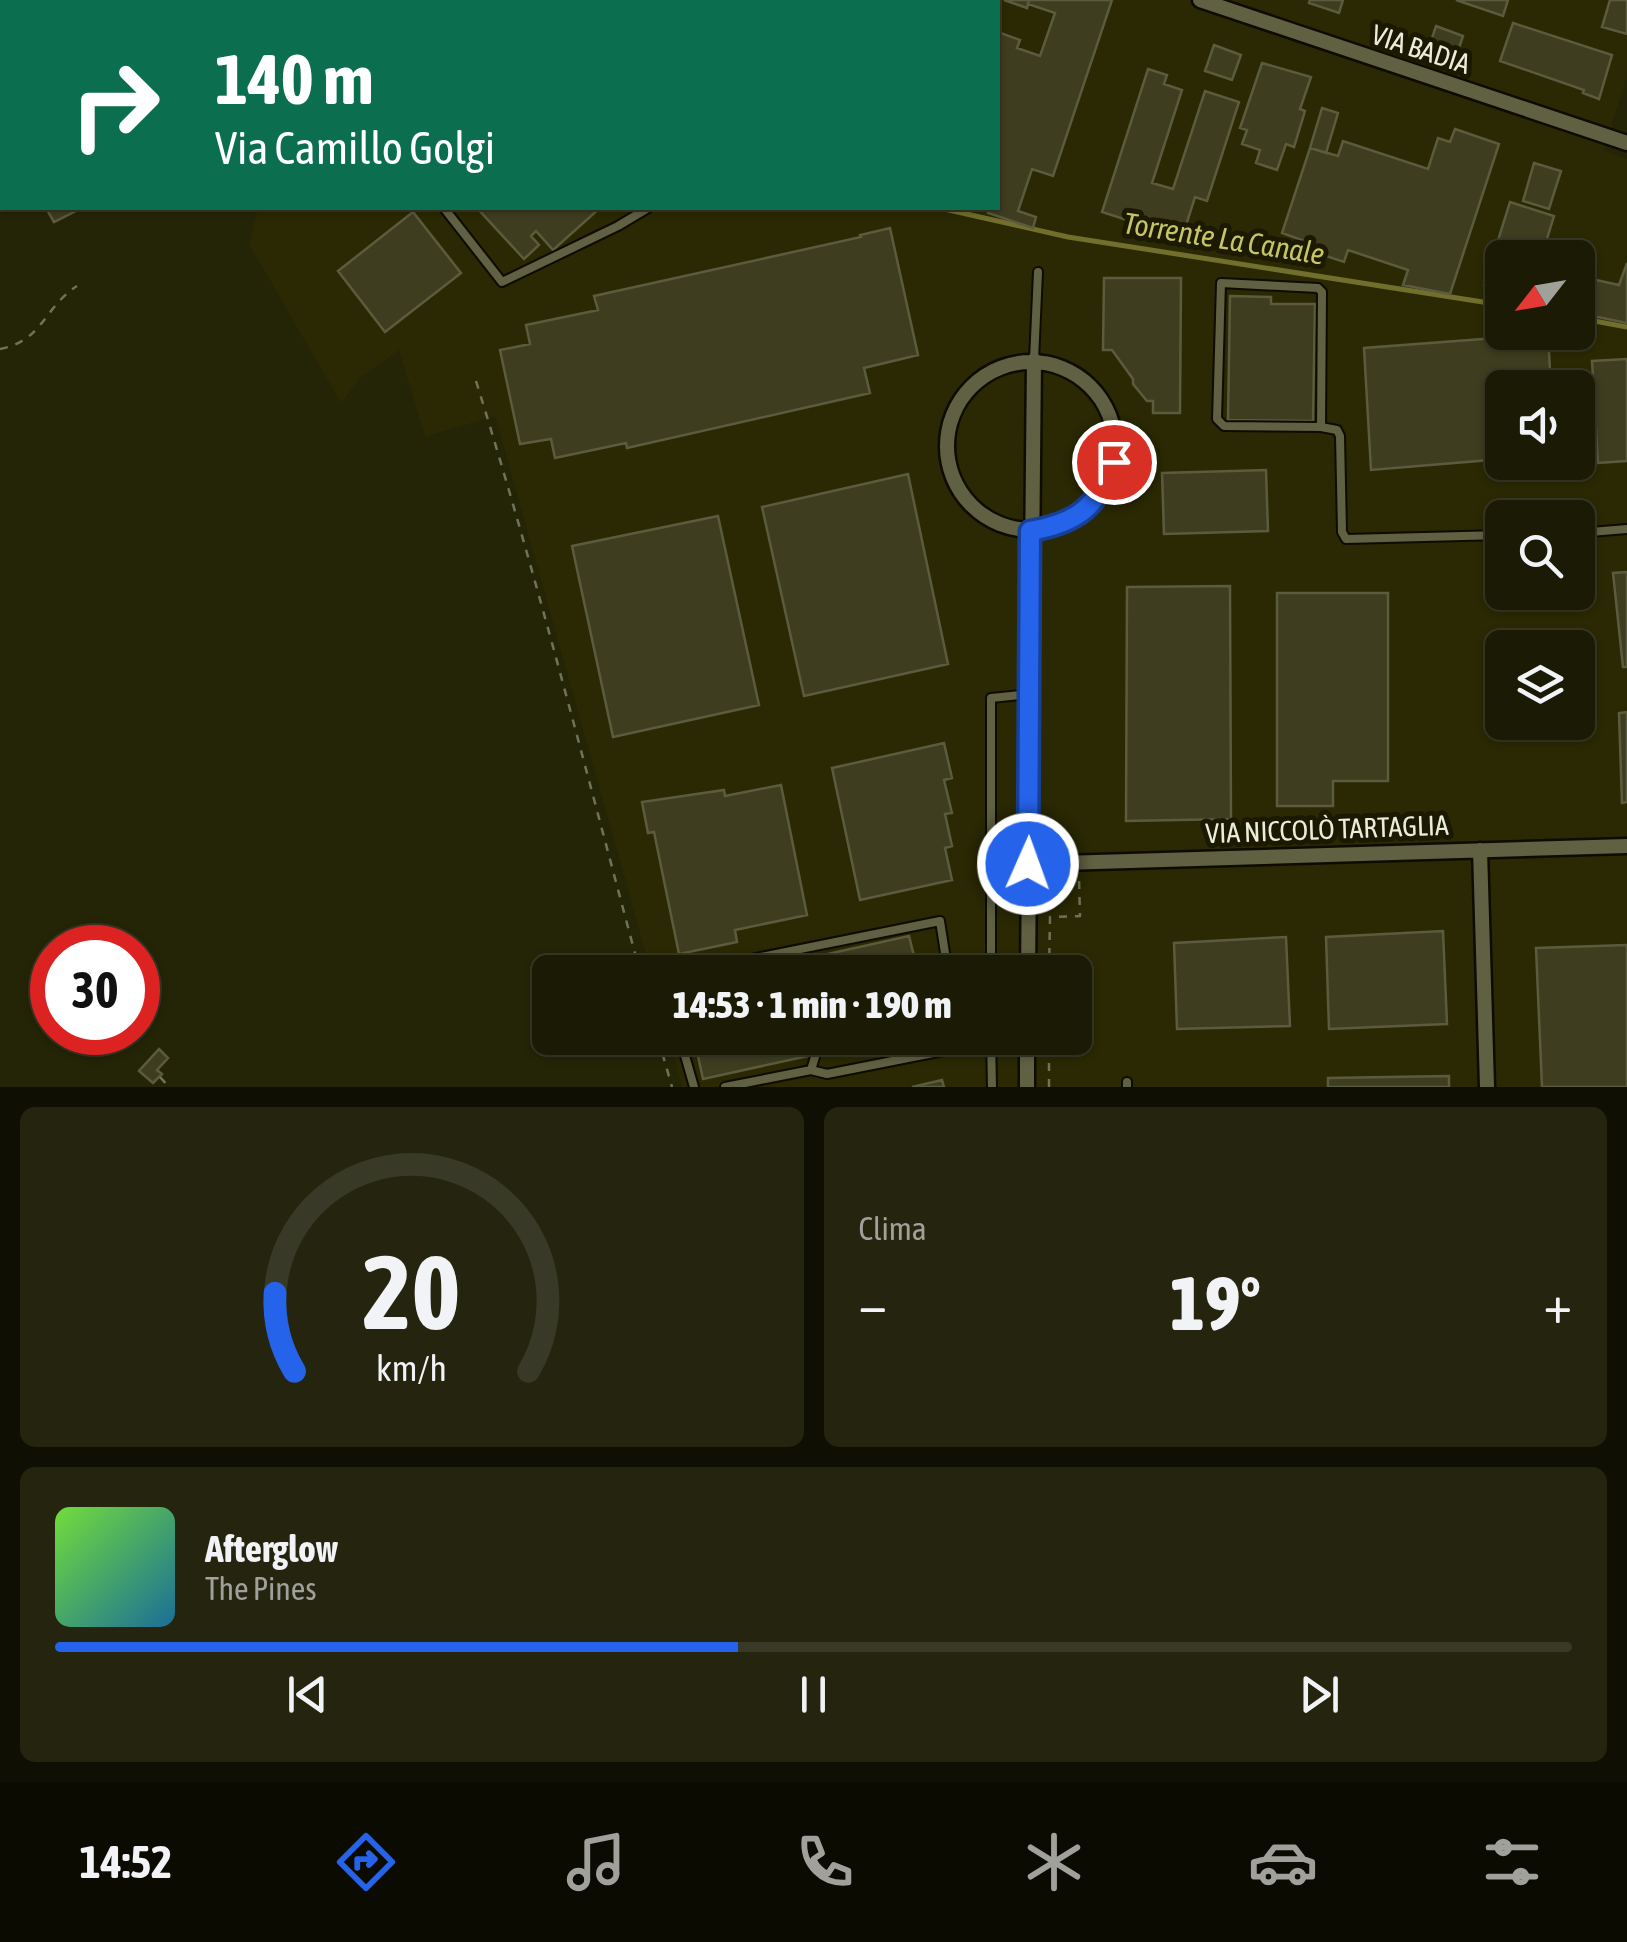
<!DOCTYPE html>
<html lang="it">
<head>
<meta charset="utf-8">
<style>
  body { margin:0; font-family:"Asap Condensed",sans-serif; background:#24240f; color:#f1f3f6; height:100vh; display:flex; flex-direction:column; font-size:38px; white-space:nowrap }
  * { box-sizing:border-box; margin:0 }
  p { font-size:32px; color:#a0a19a }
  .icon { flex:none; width:55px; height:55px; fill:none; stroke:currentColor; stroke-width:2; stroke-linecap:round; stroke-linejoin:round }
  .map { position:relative; height:1087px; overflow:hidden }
  .side { display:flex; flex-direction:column; gap:20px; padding:20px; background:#0f0f03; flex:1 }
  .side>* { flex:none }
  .hud { position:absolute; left:0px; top:0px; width:1000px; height:210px; box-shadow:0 2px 8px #0004,0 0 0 2px #393927; background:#0b6e4f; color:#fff; overflow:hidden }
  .needle { width:65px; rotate:239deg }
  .buttons { position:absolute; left:1485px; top:240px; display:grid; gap:20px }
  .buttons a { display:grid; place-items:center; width:110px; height:110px; border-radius:15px; background:#1b1b05; box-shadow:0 2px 8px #0004,0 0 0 2px #393927; font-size:50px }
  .speed { position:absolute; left:30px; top:925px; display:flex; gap:20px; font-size:50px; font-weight:700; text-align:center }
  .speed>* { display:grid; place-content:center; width:130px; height:130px; border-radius:50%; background:#1b1b05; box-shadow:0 2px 8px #0004,0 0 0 2px #393927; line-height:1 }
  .speed .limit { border:15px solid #d22; background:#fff; color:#111 }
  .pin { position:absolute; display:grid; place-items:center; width:85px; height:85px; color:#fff; margin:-42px; border:5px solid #fff; border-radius:50%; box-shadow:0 2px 10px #0007 }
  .me { position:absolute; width:110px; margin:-55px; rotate:2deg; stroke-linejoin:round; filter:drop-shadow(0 0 8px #0008) }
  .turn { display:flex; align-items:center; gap:35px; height:210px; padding:0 50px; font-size:45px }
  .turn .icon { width:130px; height:130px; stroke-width:2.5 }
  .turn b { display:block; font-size:70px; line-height:85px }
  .big { font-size:75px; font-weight:800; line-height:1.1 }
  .side .widget { flex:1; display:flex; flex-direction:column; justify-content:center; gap:15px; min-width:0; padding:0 35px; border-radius:15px; background:#24240f }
  .side .dial { align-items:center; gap:0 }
  .dial svg { height:260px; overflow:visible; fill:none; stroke:#393927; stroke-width:7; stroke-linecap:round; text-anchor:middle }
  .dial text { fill:#f1f3f6; stroke:none }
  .song { display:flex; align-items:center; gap:30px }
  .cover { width:120px; height:120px; border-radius:15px; background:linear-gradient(135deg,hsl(100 70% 55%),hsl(200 70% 35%)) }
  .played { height:10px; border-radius:5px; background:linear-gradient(90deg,#2563eb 45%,#393927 45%) }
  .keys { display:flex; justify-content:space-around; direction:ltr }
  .heat { display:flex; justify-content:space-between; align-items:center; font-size:55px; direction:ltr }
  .side .tiles { flex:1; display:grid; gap:20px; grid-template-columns:1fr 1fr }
  .widget:last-child { grid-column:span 2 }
  .trip { position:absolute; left:532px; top:955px; width:560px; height:100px; border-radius:15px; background:#1b1b05; box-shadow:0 2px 8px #0004,0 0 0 2px #393927; font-weight:800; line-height:100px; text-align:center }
  .tabs { display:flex; height:160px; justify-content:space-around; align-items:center; background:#0b0b02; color:#a0a19a }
  .tabs .icon { width:70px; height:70px }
  .tabs .on { color:#2563eb }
  .tabs b { font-size:45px; color:#f1f3f6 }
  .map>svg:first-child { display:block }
  .built { fill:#2a2903; fill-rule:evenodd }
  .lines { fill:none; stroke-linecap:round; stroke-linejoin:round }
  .stream { stroke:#716f2b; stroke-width:5 }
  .building { fill:#3e3d20; stroke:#5b5b3d; stroke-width:2.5 }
  .lane-casing { stroke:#0e0c00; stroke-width:12 }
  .street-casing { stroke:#0e0c00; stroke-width:19 }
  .path { stroke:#72725a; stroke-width:2.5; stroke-dasharray:8 8; stroke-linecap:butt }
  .lane { stroke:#606042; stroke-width:8 }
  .street { stroke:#606042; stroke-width:14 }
  .route-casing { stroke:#184099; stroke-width:25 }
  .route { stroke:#2563eb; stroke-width:18 }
  .labels { text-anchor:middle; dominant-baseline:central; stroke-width:10; stroke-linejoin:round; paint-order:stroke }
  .street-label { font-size:28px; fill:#ececdb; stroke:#1b1a00 }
  .water-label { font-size:30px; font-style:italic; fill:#c6c464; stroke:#1b1a00 }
</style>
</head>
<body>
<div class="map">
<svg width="1627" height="1087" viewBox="0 0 1627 1087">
  <rect width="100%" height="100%" fill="#242407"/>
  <path class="built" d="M0,0H1627V75L1604,151L1627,159V1087H682L669,1038H1075V972H651L495,416L425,437L399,350L359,379L341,403L249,244L257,212L255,208H998V2H2L0,174ZM1502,258H1578V332H1502ZM1502,388H1578V462H1502ZM1502,518H1578V592H1502ZM1502,648H1578V722H1502Z"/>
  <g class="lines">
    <path class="stream" d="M481,0L483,2
      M940,208L1068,237L1502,305
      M1578,318L1627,327"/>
  </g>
  <path class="building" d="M0,0L88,2H2L0,141Z
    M145,0H216L218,2H147Z
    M401,0H452L455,2H404Z
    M547,0H667L546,2Z
    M723,0H814L722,2Z
    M1004,0H1029L1027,8Z
    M1029,0H1112L1053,176L1032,169L1018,211L1036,217L1033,228L988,213L989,208H998V32L1020,40L1017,48L1040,56L1055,13L1028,4Z
    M1310,0H1343L1339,13L1309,3Z
    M1456,0H1508L1503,16Z
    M1610,0H1627V34L1602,27Z
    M1513,23L1612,55L1599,99L1583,93L1584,90L1500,61Z
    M1436,26L1463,36L1455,60L1428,50Z
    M1214,45L1241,55L1232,80L1205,71Z
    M1262,63L1311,77L1300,109L1305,111L1294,147L1286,144L1277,170L1256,163L1260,150L1242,144L1247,130L1240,128Z
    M1148,69L1167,75L1164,84L1182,90L1152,183L1173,189L1205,91L1239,102L1207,201L1195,197L1182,238L1102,212Z
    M1322,108L1338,113L1326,153L1310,148Z
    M1455,129L1499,144L1450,294L1403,285L1408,270L1348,250L1344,262L1308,250L1310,243L1282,233L1310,148L1338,156L1343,141L1428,169L1438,138L1450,142Z
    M1534,163L1561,171L1549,209L1523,201Z
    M1510,202L1554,216L1541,258H1502V290L1484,285Z
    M46,208H82L54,222Z
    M477,208H600L553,250L536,231L531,236L539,245L524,259Z
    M413,212L461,273L385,332L338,271Z
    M890,228L918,355L864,368L870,393L627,448L626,443L555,458L551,439L520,444L500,350L530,344L526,325L598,310L594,296L861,237L860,235Z
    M1627,263V323L1578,313V276L1619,285Z
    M1104,278H1181L1180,413H1153V401H1147L1133,384V379L1112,350H1103Z
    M1230,296L1271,297V304H1315L1313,421L1228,420Z
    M1548,334L1551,388H1502V459L1371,470L1364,348Z
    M1627,359V461L1598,463L1592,361Z
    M1266,470L1268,531L1164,534L1162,473Z
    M908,474L948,664L804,696L762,507Z
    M718,516L759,705L613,737L572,546Z
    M1627,572V667H1623L1613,573Z
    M1230,586L1231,819L1126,821L1127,587Z
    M1277,593H1388V781H1333V806H1277Z
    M1627,712V802L1622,803L1619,713Z
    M944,743L952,778L944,780L952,813L945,814L952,846L945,848L952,880L860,900L832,768Z
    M781,785L807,915L735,930L737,942L679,954L654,832L648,833L642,802L724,790L725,796Z
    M1443,931L1447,1024L1329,1029L1326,937Z
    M909,936L918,972H746Z
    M1286,937L1290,1026L1177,1029L1174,943Z
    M1627,945V1087H1542L1536,948Z
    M694,1038H803L808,1056L703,1079Z
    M159,1049L168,1058L157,1070L162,1074L153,1083L139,1071Z
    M1449,1076V1087H1328V1078Z
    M942,1080L944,1087H912Z"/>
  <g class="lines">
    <defs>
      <path id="lane" d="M444,208L502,282L618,226L648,208
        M1034,360L1038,272
        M1321,427L1322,292L1318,288L1221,283L1217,419L1224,426L1321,427L1337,430L1340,436L1342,532L1346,539L1502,535
        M1578,533L1627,529
        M686,972L940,921L948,972
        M991,972V698L1030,694
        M680,1038L694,1087
        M991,1038L992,1087
        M811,1070L827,1074L1009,1038
        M1127,1082V1087
        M725,1087L811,1070L818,1047L855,1038"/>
      <path id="street" d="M283,0L285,2
        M1200,0L1627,143
        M947 446a84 84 0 1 1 168 0a84 84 0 1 1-168 0Z
        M1480,850L1487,1087
        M1029,864L1627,846
        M1028,972L1034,360
        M1027,1087V1038"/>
    </defs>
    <use href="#lane" class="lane-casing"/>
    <use href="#street" class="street-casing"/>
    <path class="path" d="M0,349C43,341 44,307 77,286
      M476,381C537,577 587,775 640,972
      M1049,972L1050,917L1080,916L1079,878
      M658,1038L672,1087
      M160,1077L169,1087
      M1049,1087V1038"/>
    <use href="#lane" class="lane"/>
    <use href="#street" class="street"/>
  </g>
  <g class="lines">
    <defs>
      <path id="route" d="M1028,864L1030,531C1078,523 1097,507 1114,462"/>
    </defs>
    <use href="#route" class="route-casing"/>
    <use href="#route" class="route"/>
  </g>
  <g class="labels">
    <g class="street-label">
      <text transform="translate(1421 49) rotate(18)">VIA BADIA</text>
      <text transform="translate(1327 829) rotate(-2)">VIA NICCOLÒ TARTAGLIA</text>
    </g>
    <g class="water-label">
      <text transform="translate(1224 238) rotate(9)">Torrente La Canale</text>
    </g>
  </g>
</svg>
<div class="buttons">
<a><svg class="needle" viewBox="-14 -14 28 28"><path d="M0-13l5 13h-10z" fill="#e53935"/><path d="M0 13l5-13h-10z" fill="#a0a19a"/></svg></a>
<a><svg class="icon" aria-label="sound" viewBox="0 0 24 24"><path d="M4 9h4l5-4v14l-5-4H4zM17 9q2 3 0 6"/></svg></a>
<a><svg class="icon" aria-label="search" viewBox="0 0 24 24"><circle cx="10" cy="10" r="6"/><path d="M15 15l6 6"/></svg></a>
<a><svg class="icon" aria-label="layers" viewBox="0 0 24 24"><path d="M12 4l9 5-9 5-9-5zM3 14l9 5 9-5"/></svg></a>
</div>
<div class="speed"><div class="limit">30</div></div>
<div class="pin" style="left:1114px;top:462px;background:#d93025"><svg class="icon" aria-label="arrive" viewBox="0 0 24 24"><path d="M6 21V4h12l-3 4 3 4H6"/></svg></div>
<svg class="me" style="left:1028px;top:864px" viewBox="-20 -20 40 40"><circle r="17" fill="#2563eb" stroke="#fff" stroke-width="3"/><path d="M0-11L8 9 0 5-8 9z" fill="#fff"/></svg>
<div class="trip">14:53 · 1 min · 190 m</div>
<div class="hud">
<div class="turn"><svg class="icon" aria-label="right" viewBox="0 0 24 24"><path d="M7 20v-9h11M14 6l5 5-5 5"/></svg><div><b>140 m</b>Via Camillo Golgi</div></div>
</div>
</div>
<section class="side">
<div class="tiles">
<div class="widget dial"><svg viewBox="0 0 100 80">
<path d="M14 69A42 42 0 1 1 86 69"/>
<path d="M14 69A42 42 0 0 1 8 45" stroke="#2563eb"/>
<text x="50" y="56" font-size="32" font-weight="700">20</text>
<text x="50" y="72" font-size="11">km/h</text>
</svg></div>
<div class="widget"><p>Clima</p>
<div class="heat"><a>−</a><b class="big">19°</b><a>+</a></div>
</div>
<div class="widget">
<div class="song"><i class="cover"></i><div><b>Afterglow</b><p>The Pines</p></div></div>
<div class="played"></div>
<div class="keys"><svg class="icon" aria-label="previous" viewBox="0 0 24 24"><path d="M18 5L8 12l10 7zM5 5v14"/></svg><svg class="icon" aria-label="pause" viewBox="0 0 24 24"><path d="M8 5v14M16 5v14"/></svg><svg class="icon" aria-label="next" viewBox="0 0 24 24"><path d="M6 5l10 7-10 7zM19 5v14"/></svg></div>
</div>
</div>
</section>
<nav class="tabs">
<b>14:52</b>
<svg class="icon on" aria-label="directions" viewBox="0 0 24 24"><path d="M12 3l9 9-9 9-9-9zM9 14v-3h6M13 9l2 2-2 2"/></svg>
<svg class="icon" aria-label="music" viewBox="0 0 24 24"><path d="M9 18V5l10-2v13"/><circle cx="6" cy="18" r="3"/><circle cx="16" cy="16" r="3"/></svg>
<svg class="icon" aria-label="phone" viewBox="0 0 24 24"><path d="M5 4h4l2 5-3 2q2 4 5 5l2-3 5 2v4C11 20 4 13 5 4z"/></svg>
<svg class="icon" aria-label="climate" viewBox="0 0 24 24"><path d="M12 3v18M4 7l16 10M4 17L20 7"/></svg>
<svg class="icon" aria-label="car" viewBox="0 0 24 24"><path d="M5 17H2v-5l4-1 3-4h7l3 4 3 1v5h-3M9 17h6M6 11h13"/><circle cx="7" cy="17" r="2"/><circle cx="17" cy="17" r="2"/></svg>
<svg class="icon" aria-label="filters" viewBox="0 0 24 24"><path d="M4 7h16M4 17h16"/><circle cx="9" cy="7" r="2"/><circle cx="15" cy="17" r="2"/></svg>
</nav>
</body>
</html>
